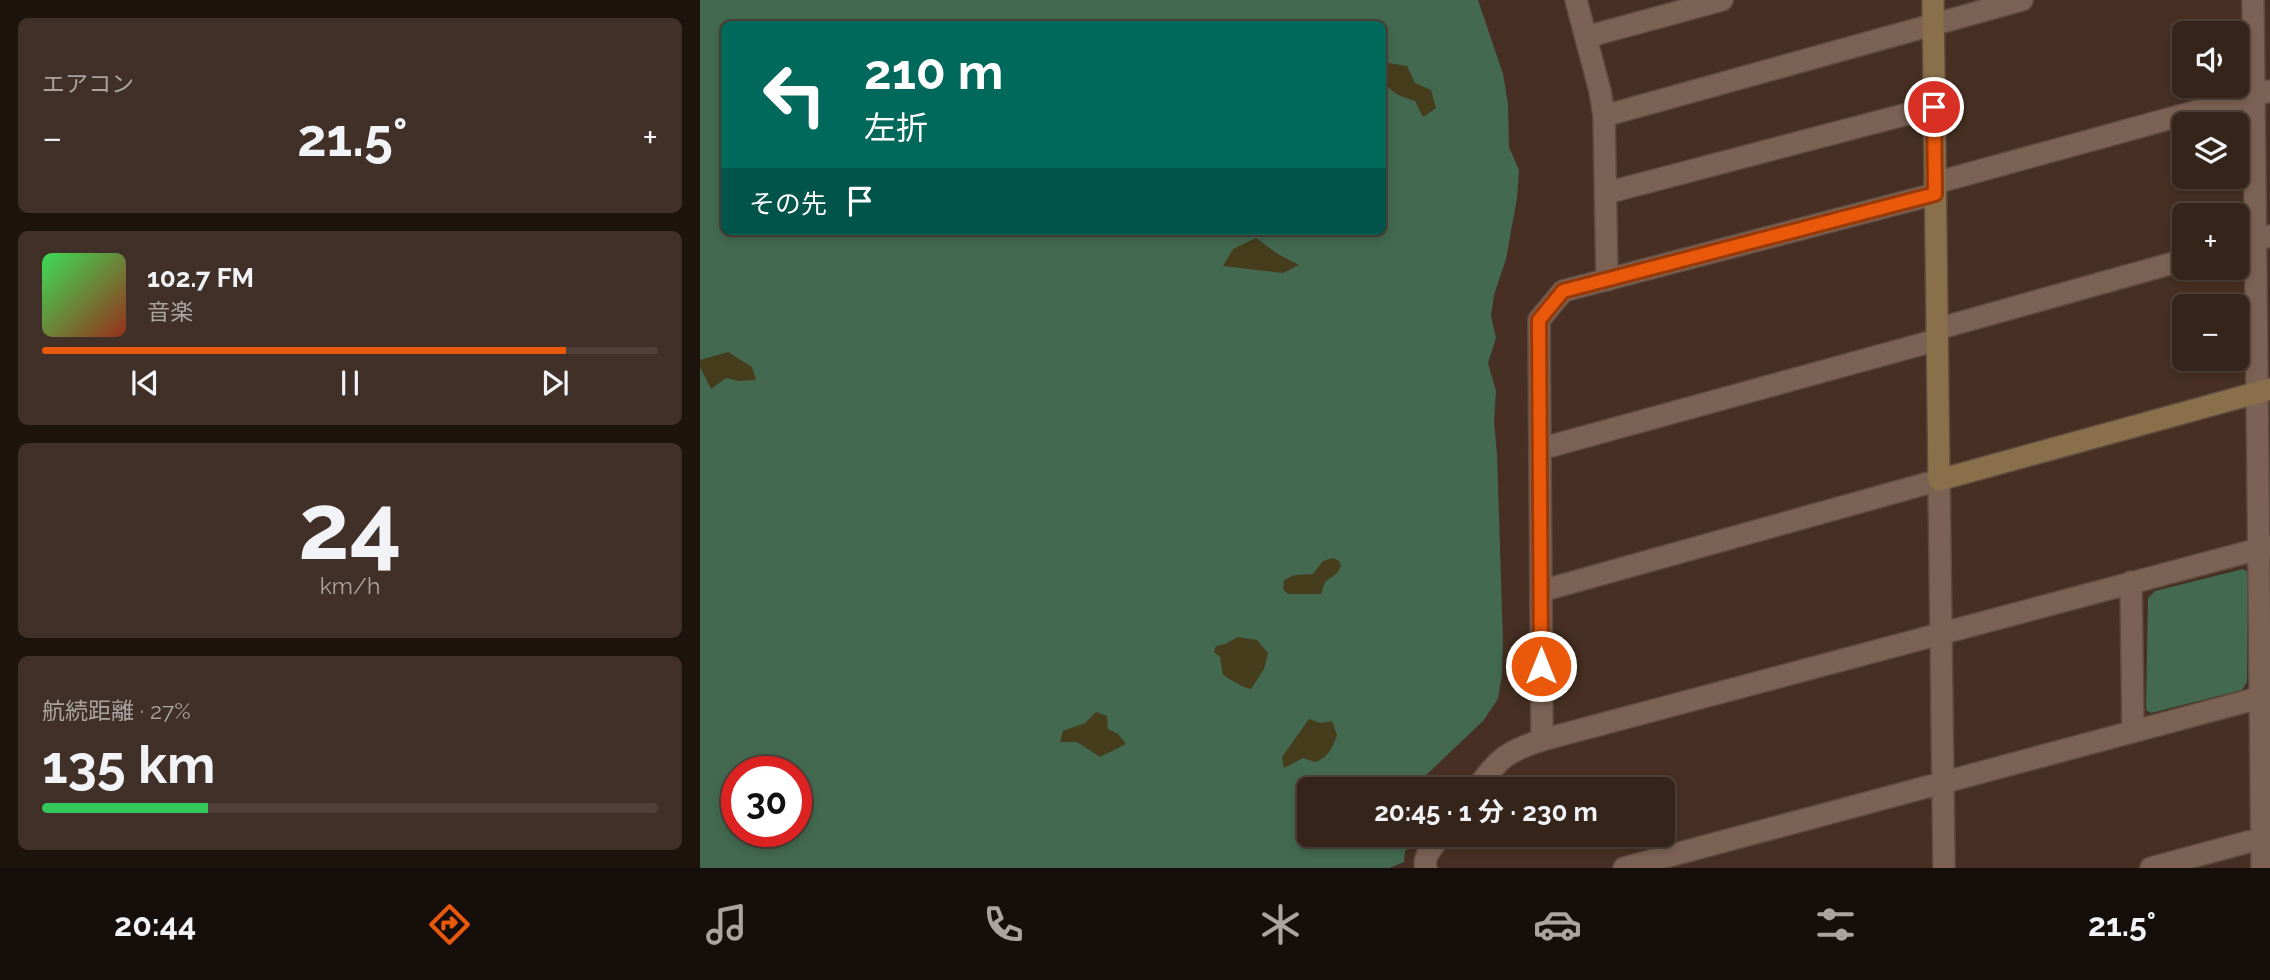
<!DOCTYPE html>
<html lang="ja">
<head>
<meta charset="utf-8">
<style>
  body { margin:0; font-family:Raleway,"Noto Sans JP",sans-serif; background:#403027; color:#f1f3f6; height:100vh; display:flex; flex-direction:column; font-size:26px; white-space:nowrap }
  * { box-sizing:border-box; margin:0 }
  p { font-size:23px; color:#aaa4a2 }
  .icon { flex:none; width:38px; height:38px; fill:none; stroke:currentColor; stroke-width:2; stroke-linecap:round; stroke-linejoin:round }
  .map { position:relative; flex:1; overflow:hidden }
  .details { display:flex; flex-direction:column; gap:18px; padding:18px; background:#1d140e; width:700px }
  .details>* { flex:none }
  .top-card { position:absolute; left:21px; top:21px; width:665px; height:214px; border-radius:10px; box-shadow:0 4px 10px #0003,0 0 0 2px #4f4139; background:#00695c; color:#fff; overflow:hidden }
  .fabs { position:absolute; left:1472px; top:21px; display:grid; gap:14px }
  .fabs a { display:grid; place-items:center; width:77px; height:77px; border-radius:10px; background:#35241a; box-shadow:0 4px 10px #0003,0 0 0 2px #4f4139; font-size:35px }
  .speed { position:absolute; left:21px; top:756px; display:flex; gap:14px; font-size:35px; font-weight:700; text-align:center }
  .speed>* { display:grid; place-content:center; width:91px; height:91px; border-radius:50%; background:#35241a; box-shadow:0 4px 10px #0003,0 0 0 2px #4f4139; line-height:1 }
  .speed .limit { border:10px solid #d22; background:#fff; color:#111 }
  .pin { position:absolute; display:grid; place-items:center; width:60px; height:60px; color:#fff; margin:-30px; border:4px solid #fff; border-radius:50%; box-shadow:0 2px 7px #0007 }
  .me { position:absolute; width:77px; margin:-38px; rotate:0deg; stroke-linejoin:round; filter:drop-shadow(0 0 5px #0008) }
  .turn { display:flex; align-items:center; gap:24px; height:147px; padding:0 28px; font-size:32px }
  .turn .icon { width:91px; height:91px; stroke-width:2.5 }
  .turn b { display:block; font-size:49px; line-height:60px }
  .then { display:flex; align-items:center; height:66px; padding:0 28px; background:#0003; gap:14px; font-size:26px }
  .big { font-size:52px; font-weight:700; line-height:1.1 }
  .details .tile { flex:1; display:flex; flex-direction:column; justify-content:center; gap:10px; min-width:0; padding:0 24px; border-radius:10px; background:#403027 }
  .details .dial { align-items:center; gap:0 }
  .dial b { font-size:91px; line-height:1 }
  .song { display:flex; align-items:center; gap:21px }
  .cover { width:84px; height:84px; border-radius:10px; background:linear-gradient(135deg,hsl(130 70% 55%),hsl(10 70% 35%)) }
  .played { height:7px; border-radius:4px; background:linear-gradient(90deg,#ea580c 85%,#4f4139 85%) }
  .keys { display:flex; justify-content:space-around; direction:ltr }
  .heat { display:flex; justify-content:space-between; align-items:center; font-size:38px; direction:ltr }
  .charge { height:10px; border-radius:5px; background:linear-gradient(90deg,#34c759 27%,#4f4139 0) }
  .trip { position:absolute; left:597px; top:777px; width:378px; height:70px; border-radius:10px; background:#35241a; box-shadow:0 4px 10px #0003,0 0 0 2px #4f4139; font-weight:700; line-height:70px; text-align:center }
  .tabs { display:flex; height:112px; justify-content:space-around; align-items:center; background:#150e0a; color:#aaa4a2 }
  .tabs .icon { width:49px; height:49px }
  .tabs .selected { color:#ea580c }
  .tabs b { font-size:32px; color:#f1f3f6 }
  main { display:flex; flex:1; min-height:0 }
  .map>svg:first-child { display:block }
  .green { fill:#436950; fill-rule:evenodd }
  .sand { fill:#463d1d }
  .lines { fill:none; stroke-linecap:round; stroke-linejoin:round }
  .street-casing { stroke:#5f4c41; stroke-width:24 }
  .secondary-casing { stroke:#5f4c41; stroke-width:24 }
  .street { stroke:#7c6254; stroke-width:21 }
  .secondary { stroke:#8a704a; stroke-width:21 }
  .route-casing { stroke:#983908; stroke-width:18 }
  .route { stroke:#ea580c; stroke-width:12 }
</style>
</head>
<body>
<main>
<section class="details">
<div class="tile"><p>エアコン</p>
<div class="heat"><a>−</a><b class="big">21.5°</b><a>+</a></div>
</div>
<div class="tile">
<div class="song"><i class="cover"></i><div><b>102.7 FM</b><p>音楽</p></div></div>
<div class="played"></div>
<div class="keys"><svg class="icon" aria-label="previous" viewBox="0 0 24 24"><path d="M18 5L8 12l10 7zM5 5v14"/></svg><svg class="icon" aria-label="pause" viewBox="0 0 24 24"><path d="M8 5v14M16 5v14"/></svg><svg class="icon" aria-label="next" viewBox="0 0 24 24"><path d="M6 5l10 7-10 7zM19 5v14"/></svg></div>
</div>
<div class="tile dial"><b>24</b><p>km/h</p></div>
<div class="tile"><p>航続距離 · 27%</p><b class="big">135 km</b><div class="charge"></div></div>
</section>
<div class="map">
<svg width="1570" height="868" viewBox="0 0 1570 868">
  <rect width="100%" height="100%" fill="#473023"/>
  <path class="green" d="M0,0H778L803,74L808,104L809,147L819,170L817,198L806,259L794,295L791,316L796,338L788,363L796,391L794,422L797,454L803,641L802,674L798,699L783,721L722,779L718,789H609V835H713L712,846L705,851L704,862L689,868H0ZM24,24H682V231H24ZM37,772H96V831H37Z
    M1543,569L1548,572L1547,682L1542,690L1451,713L1446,710L1448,598L1455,591Z"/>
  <path class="sand" d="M683,62L707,66L715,83L731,90L736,108L723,117L715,101C692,94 682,88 683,62Z
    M556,238L578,254L599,265L583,273L523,266L533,249Z
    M28,352L52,367L56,380L38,381L26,378L11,389L0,367V360Z
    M633,558L639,561L641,566L637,573L625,582L621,594H588L583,589L584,580L595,575L613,574L623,561Z
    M538,637L557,640L568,653L564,669L551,689C543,688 531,680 523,675L520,657L514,652L516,646L525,644Z
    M396,712L407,716L408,729L418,734L426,744L400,757L377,742H360L363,731L385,723Z
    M609,719L620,723L632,721L637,735C632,748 629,757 615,762L603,758L584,768L582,757Z"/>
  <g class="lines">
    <defs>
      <path id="street" d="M876,0L900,91L904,116L907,280
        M1553,0L1562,868
        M886,37L1022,0
        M904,116L1322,0
        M1235,183L1570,91
        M906,193L1234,107
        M1536,245L1570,236
        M1237,329L1484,260
        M840,449L1237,340
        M1431,582L1433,732
        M841,591L1239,480L1244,868
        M842,740L839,320L863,291L1235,194
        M776,789C799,759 805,752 842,740L1570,546
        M726,868C722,856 735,844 742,835
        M924,868L1570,695
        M1451,868L1570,836"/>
      <path id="secondary" d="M1233,0L1239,480L1570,389"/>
    </defs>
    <use href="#street" class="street-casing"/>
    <use href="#secondary" class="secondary-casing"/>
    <use href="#street" class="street"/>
    <use href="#secondary" class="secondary"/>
  </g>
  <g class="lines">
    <defs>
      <path id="route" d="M841,666L839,320L863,291L1235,194L1234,107"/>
    </defs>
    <use href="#route" class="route-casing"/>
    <use href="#route" class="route"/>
  </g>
</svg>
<div class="fabs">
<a><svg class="icon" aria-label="sound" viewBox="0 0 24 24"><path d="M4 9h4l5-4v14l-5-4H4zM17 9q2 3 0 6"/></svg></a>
<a><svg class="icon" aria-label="layers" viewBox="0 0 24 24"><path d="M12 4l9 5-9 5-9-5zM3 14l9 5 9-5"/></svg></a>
<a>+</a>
<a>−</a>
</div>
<div class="speed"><div class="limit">30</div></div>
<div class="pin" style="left:1234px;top:107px;background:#d93025"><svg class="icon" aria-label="arrive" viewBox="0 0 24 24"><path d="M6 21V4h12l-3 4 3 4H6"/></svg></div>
<svg class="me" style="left:841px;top:666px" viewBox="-20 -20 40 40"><circle r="17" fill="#ea580c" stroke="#fff" stroke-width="3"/><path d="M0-11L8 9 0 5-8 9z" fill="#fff"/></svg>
<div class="trip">20:45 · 1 分 · 230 m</div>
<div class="top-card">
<div class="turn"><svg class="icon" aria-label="left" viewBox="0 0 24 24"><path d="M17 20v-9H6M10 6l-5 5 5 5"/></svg><div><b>210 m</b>左折</div></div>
<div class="then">その先<svg class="icon" aria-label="arrive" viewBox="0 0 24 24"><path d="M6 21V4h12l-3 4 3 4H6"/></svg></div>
</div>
</div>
</main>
<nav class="tabs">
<b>20:44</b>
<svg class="icon selected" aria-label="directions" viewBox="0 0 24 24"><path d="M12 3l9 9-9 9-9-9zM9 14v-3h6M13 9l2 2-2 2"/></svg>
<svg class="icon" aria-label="music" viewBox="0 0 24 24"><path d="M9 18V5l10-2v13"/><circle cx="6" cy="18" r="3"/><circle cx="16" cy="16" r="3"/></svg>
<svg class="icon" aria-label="phone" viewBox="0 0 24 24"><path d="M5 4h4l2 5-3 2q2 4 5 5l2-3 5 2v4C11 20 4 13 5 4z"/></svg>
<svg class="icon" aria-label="climate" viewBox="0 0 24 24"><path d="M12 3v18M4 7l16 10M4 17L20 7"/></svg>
<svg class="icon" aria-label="car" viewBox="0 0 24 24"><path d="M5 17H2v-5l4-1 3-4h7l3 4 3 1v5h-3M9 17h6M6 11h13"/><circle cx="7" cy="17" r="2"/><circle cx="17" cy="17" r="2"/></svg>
<svg class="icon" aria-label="filters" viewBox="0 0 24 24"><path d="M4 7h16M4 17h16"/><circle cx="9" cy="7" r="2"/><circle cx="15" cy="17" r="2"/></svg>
<b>21.5°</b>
</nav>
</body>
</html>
